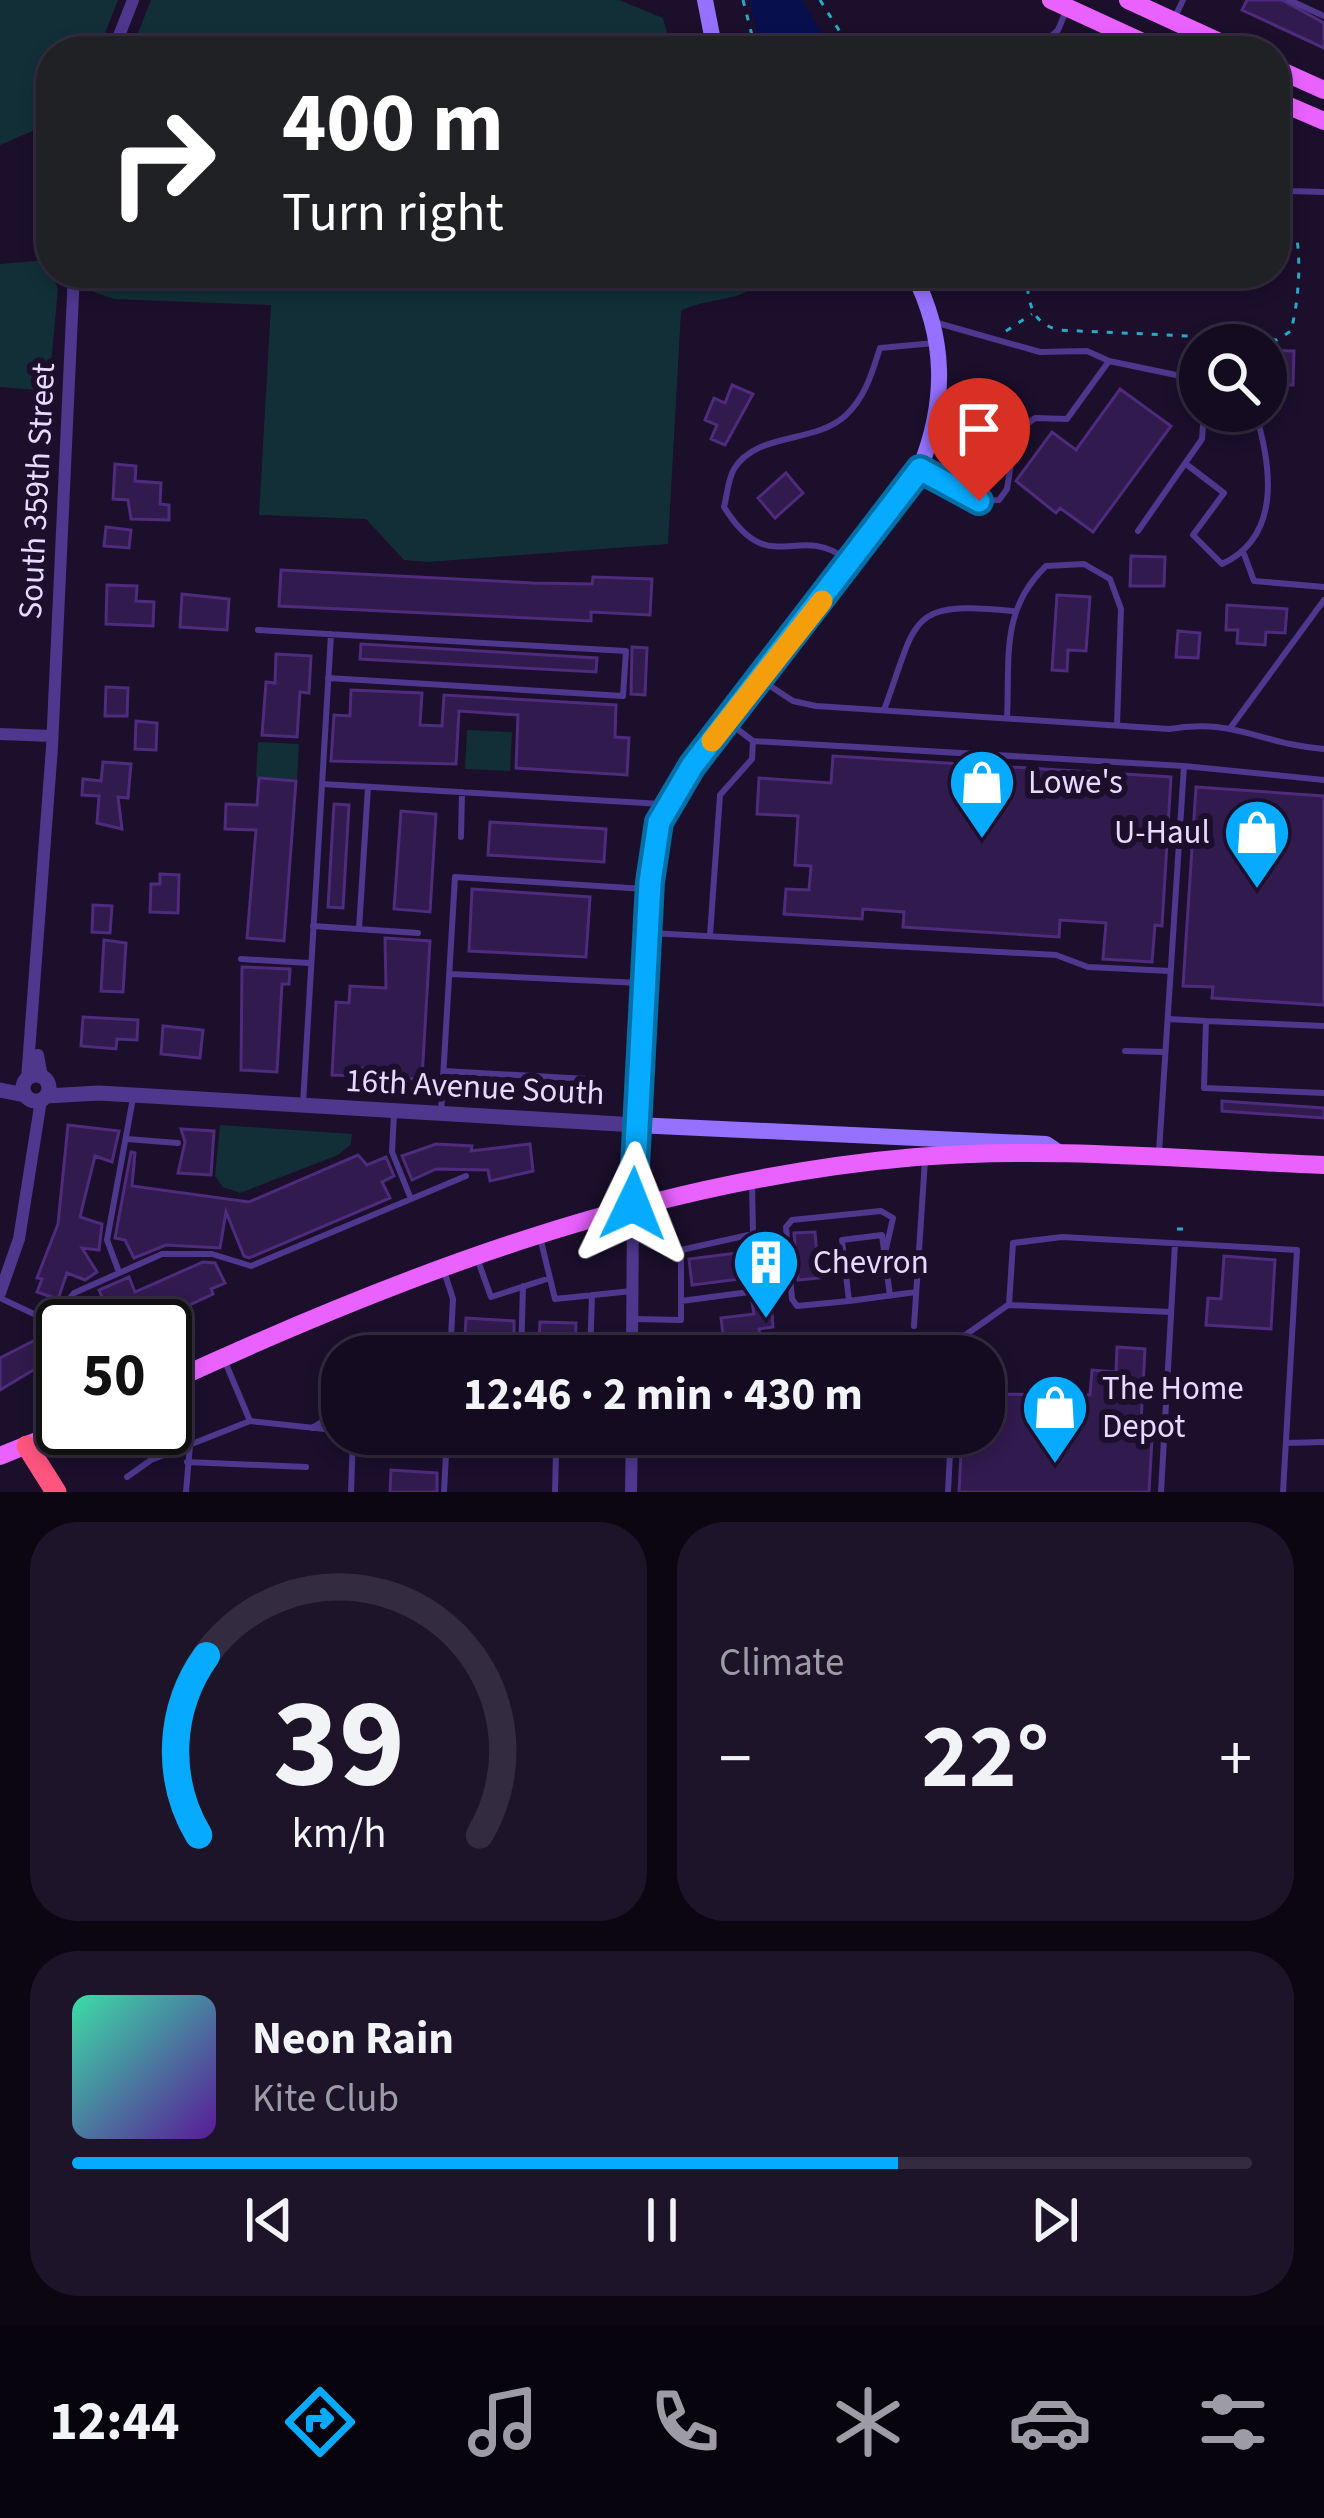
<!DOCTYPE html>
<html lang="en">
<head>
<meta charset="utf-8">
<style>
  body { margin:0; font-family:"Source Sans 3",sans-serif; background:#1d142a; color:#f1f3f6; height:100vh; display:flex; flex-direction:column; font-size:45px; white-space:nowrap }
  * { box-sizing:border-box; margin:0 }
  p { font-size:39px; color:#9d9ba5 }
  .icon { flex:none; width:66px; height:66px; fill:none; stroke:currentColor; stroke-width:2; stroke-linecap:round; stroke-linejoin:round }
  .map { position:relative; height:1492px; overflow:hidden }
  .side { display:flex; flex-direction:column; gap:30px; padding:30px; background:#0b0612; flex:1 }
  .side>* { flex:none }
  .guide { position:absolute; left:36px; top:36px; width:1254px; height:252px; border-radius:48px; box-shadow:0 6px 18px #0003,0 0 0 3px #332b3f; background:#202124; color:#fff; overflow:hidden }
  .fabs { position:absolute; left:1179px; top:324px; display:grid; gap:24px }
  .fabs a { display:grid; place-items:center; width:108px; height:108px; border-radius:50%; background:#140b21; box-shadow:0 6px 18px #0003,0 0 0 3px #332b3f; font-size:60px }
  .speed { position:absolute; left:36px; top:1299px; display:flex; gap:24px; font-size:60px; font-weight:700; text-align:center }
  .speed>* { display:grid; place-content:center; width:156px; height:156px; border-radius:50%; background:#140b21; box-shadow:0 6px 18px #0003,0 0 0 3px #332b3f; line-height:1 }
  .speed .limit { border:6px solid #111; border-radius:18px; background:#fff; color:#111 }
  .pin { position:absolute; display:grid; place-items:center; width:102px; height:102px; color:#fff; margin:-123px -51px; border-radius:50% 50% 50% 0; rotate:-45deg; box-shadow:0 0 12px #0007 }
  .pin .icon { rotate:45deg }
  .me { position:absolute; width:132px; margin:-66px; rotate:2deg; stroke-linejoin:round; filter:drop-shadow(0 0 9px #0008) }
  .turn { display:flex; align-items:center; gap:42px; height:252px; padding:0 48px; font-size:54px }
  .turn .icon { width:156px; height:156px; stroke-width:2.5 }
  .turn b { display:block; font-size:84px; line-height:102px }
  .big { font-size:90px; font-weight:700; line-height:1.1 }
  .side .tile { flex:1; display:flex; flex-direction:column; justify-content:center; gap:18px; min-width:0; padding:0 42px; border-radius:48px; background:#1d142a }
  .side .dial { align-items:center; gap:0 }
  .dial svg { height:312px; overflow:visible; fill:none; stroke:#332b3f; stroke-width:7; stroke-linecap:round; text-anchor:middle }
  .dial text { fill:#f1f3f6; stroke:none }
  .song { display:flex; align-items:center; gap:36px }
  .cover { width:144px; height:144px; border-radius:18px; background:linear-gradient(135deg,hsl(160 70% 55%),hsl(270 70% 35%)) }
  .played { height:12px; border-radius:6px; background:linear-gradient(90deg,#06abff 70%,#332b3f 70%) }
  .keys { display:flex; justify-content:space-around; direction:ltr }
  .heat { display:flex; justify-content:space-between; align-items:center; font-size:66px; direction:ltr }
  .side .tiles { flex:1; display:grid; gap:30px; grid-template-columns:1fr 1fr }
  .tile:last-child { grid-column:span 2 }
  .trip { position:absolute; left:321px; top:1335px; width:684px; height:120px; border-radius:48px; background:#140b21; box-shadow:0 6px 18px #0003,0 0 0 3px #332b3f; font-weight:700; line-height:120px; text-align:center }
  .tab-bar { display:flex; height:192px; justify-content:space-around; align-items:center; background:#08040d; color:#9d9ba5 }
  .tab-bar .icon { width:84px; height:84px }
  .tab-bar .current { color:#06abff }
  .tab-bar b { font-size:54px; color:#f1f3f6 }
  .map>svg:first-child { display:block }
  .green { fill:#122f37 }
  .water { fill:#07104d }
  .building { fill:#311a4e; stroke:#4e2b7c; stroke-width:3 }
  .lines { fill:none; stroke-linecap:round; stroke-linejoin:round }
  .path { stroke:#28aac5; stroke-width:3; stroke-dasharray:6 9; stroke-linecap:butt }
  .service { stroke:#4f378e; stroke-width:6 }
  .minor { stroke:#4f378e; stroke-width:12 }
  .tertiary { stroke:#4f378e; stroke-width:15 }
  .secondary { stroke:#9671ff; stroke-width:16 }
  .primary { stroke:#e961ff; stroke-width:18 }
  .motorway { stroke:#ff557f; stroke-width:21 }
  .route-casing { stroke:#046fa6; stroke-width:30 }
  .route { stroke:#06abff; stroke-width:21 }
  .slow { stroke:#f59e0b; stroke-width:21 }
  .labels { text-anchor:middle; dominant-baseline:central; stroke-width:12; stroke-linejoin:round; paint-order:stroke }
  .street-label { font-size:33px; fill:#e7daff; stroke:#1b0f2c }
  .poi-label { font-size:33px; fill:#e7daff; stroke:#1b0f2c; text-anchor:start }
</style>
</head>
<body>
<div class="map">
<svg width="1324" height="1492" viewBox="0 0 1324 1492">
  <rect width="100%" height="100%" fill="#1b0f2c"/>
  <path class="green" d="M0,0H118L98,51H51V123L0,145Z
    M151,0H619L663,18L672,51H131Z
    M47,260L58,289L49,384L38,390L0,387V264Z
    M93,273H760L761,281C742,303 706,297 681,311L668,544L428,562L404,560L366,519L259,515L271,305L114,299L91,291Z
    M467,730L512,732L510,771L465,769Z
    M258,742L299,744L297,780L256,777Z
    M220,1125L352,1134L351,1144L338,1155L240,1193L223,1187L215,1176Z"/>
  <path class="water" d="M749,0H802L833,51H762Z"/>
  <path class="building" d="M1247,0H1282L1324,23V48L1242,10Z
    M1266,350L1294,351L1293,385L1266,384Z
    M732,385L753,394L725,445L711,439L717,425L705,420L714,398L725,403Z
    M1120,389L1171,426L1093,532L1060,508L1056,513L1016,481L1052,432L1076,450Z
    M115,464L136,466L135,481L161,483L160,504L169,505V520L131,519L128,500L113,499Z
    M786,473L803,493L775,518L758,498Z
    M106,527L131,530L129,548L104,546Z
    M1131,556L1165,557L1164,586H1130Z
    M281,570L533,583L592,584L593,577L652,579L650,615L591,612V621L279,606Z
    M107,585L137,586L136,601L154,602L153,626L106,624Z
    M182,594L229,599L227,630L180,627Z
    M1057,595L1090,597L1086,651L1068,650L1067,671L1052,670Z
    M1227,605L1287,609L1285,633L1266,632L1265,645L1237,643L1238,630H1226Z
    M1178,631L1200,633L1198,658L1176,657Z
    M361,644L597,658L596,672L360,659Z
    M632,647L647,648L645,695L631,694Z
    M276,654L311,656L309,693L300,692L297,737L262,735L266,682L275,683Z
    M106,687L128,688L127,716H105Z
    M351,690L422,693L420,725L442,726L444,695L616,705L615,737L629,738L627,775L516,768L518,715L459,711L456,764L331,761L334,715L350,716Z
    M136,721L157,723L156,750L135,749Z
    M833,756L1171,777L1162,926L1155,925L1152,962L1103,959L1106,923L1060,920L1059,937L903,927L904,912L863,909L862,919L784,914L786,889L809,890L811,866L795,865L798,816L757,814L759,778L831,783Z
    M103,762L131,764L128,798L118,797L122,829L97,823L99,796L82,795L83,779L101,781Z
    M259,778L296,781L284,941L247,938L256,830L225,829L226,804L257,805Z
    M1196,787L1324,796V1005L1212,998L1213,987L1183,986Z
    M334,804L349,805L343,908L328,907Z
    M401,811L436,814L430,912L394,909Z
    M490,822L606,829L604,862L488,855Z
    M160,874L179,875L178,913L150,912L151,884H160Z
    M472,889L590,897L586,957L469,951Z
    M93,905L112,906L110,933L92,932Z
    M385,938L430,941L422,1079L382,1078L383,1069L361,1068L360,1076L332,1075L336,1002L349,1003L350,986L386,988Z
    M104,940L126,943L123,992L101,991Z
    M242,967L290,969L289,984H282L277,1072L241,1070Z
    M83,1017L138,1020L137,1040L117,1039L116,1049L81,1046Z
    M163,1026L203,1030L200,1058L161,1054Z
    M1222,1101L1324,1108V1118L1222,1111Z
    M68,1125L119,1131L112,1162L95,1156L80,1217L102,1224L99,1250L82,1248L97,1272L85,1280L67,1273L58,1299L37,1292L42,1279L37,1278L58,1224Z
    M181,1129L214,1131L211,1175L178,1173L185,1142Z
    M436,1144L472,1146L471,1151L530,1144L533,1171L490,1181L488,1170L436,1169L412,1180L402,1156Z
    M131,1152L135,1153L132,1186L249,1202L358,1155L367,1165L386,1157L394,1176L382,1182L390,1198L249,1258L244,1256L226,1212L220,1248L166,1245L134,1258L125,1240L115,1238Z
    M815,1232L819,1278L798,1280L794,1233Z
    M745,1252L748,1278L692,1285L689,1259Z
    M1224,1256L1275,1260L1271,1329L1206,1325L1208,1298L1221,1299Z
    M203,1262L215,1263L225,1283L211,1289L213,1294L151,1323L60,1326L106,1306L99,1290L129,1277L135,1292Z
    M771,1300L773,1327L759,1329L760,1338L724,1342L721,1318L754,1314L752,1302Z
    M466,1318L514,1321V1356H464Z
    M540,1322L576,1323L575,1356H538Z
    M47,1334L58,1364L48,1369L45,1363L0,1390V1358Z
    M1117,1347L1145,1349L1141,1423L1142,1438L1152,1439L1149,1492H959L962,1434H984V1394L1090,1395L1092,1370L1116,1372Z
    M391,1470L437,1473V1492H390Z"/>
  <g class="lines">
    <path class="path" d="M743,0L756,51
      M820,0L852,51
      M1025,273C1030,301 1028,321 1058,330L1277,340L1291,331C1298,303 1301,268 1297,239L1275,225
      M1006,331L1032,314
      M1177,1229H1185"/>
    <path class="service" d="M1289,0L1324,16
      M1175,17L1183,0
      M1041,46L1058,30L1066,11
      M1275,183L1291,191L1324,192
      M934,322L1040,352L1087,351L1109,361
      M1186,464L1224,493L1193,535L1222,564C1283,536 1271,464 1255,411
      M924,470L979,501L999,500L1007,489L1016,432L1035,418L1067,419L1109,361L1181,376L1200,398
      M1138,531L1202,439L1204,411
      M1244,554L1254,581L1324,587
      M846,559C797,522 769,580 724,507C727,496 728,479 734,469C756,432 814,444 845,416C865,398 872,373 880,348L935,343
      M258,630L626,651L623,696L328,678
      M761,680L793,701L816,706L1169,729C1236,718 1260,744 1324,749
      M884,710C918,619 906,600 1012,611
      M1007,718C1010,658 1000,610 1046,566L1084,564L1110,579L1121,609L1117,725
      M1231,727L1324,600
      M753,741L1184,766L1324,780
      M322,784L662,804
      M461,837L462,792
      M313,926L418,933
      M359,929L368,787
      M651,933L1056,955L1088,967L1170,971
      M710,935L720,795L752,759L753,741L728,722
      M241,959L309,963
      M450,974L641,983
      M1168,1019L1206,1021
      M1324,1026L1206,1021L1204,1088L1324,1093
      M1125,1051L1165,1052
      M444,1071L587,1079
      M303,1104L331,634
      M441,1112L455,877L645,889
      M394,1113L392,1152L411,1199
      M127,1139L178,1143
      M1159,1152L1184,766
      M752,1183L753,1234
      M540,1237L555,1299L632,1291
      M477,1258L491,1297L550,1278
      M444,1271L453,1299L450,1356
      M119,1272L107,1240L133,1098
      M890,1296L882,1235L842,1240L849,1301L916,1292
      M0,1298L51,1322L74,1293L162,1254H212L251,1266L466,1176
      M849,1301L797,1306L792,1299L786,1227L792,1220L881,1211L893,1218L885,1253
      M1171,1312L1009,1305L1013,1243L1062,1237L1297,1250L1283,1492
      M635,1319L681,1320V1250L753,1234L757,1291L681,1301
      M51,1322L63,1359
      M914,1326L925,1160
      M412,1356L415,1355
      M521,1356L523,1286
      M590,1356L592,1295
      M959,1356L964,1336L1008,1305
      M226,1364L250,1421
      M312,1428L342,1409
      M1286,1443L1324,1442
      M479,1450L587,1455L604,1434
      M187,1462L306,1467
      M127,1477L151,1460L250,1421L446,1442
      M186,1492L190,1445
      M351,1492L353,1436
      M444,1492L447,1434
      M555,1492L556,1454
      M948,1492L951,1434
      M1161,1492L1175,1244"/>
    <path class="minor" d="M113,51L133,0
      M0,734L52,736
      M38,1055L42,1077
      M27,1079L52,747L74,273
      M0,1293L19,1239L41,1100
      M632,1356L633,1204
      M631,1492L632,1434"/>
    <path class="tertiary" d="M23 1088a13 13 0 1 1 26 0a13 13 0 1 1-26 0Z
      M0,1090L25,1095
      M46,1096L99,1093L636,1125"/>
    <path class="secondary" d="M705,0L715,51
      M636,1125L1046,1144L1058,1152
      M633,1204L650,882L659,822L692,765L920,468C947,400 946,338 913,273"/>
    <path class="primary" d="M1051,0L1162,51
      M1128,0L1239,51
      M1275,68L1324,90
      M1275,100L1324,121
      M165,1384C405,1273 650,1180 916,1157C1051,1146 1189,1160 1324,1165
      M0,1456L69,1428"/>
    <path class="motorway" d="M27,1446L56,1492"/>
  </g>
  <g class="lines">
    <defs>
      <path id="route" d="M633,1204L650,882L659,822L692,766L920,469L979,501"/>
    </defs>
    <use href="#route" class="route-casing"/>
    <use href="#route" class="route"/>
    <path class="slow" d="M712,741L822,601"/>
  </g>
  <defs>
    <symbol id="shop-pin" viewBox="-11 -11 22 30"><path d="M0 17L-7.5 6A9.5 9.5 0 1 1 7.5 6Z" fill="#06abff" stroke="#1b0f2c"/><path d="M-5-2.5h2.3a2.7 3.5 0 0 1 5.4 0H5L5.5 6h-11ZM-1.5-2.5h3a1.5 2.3 0 0 0-3 0Z" fill="#fff"/></symbol>
    <symbol id="building-pin" viewBox="-11 -11 22 30"><path d="M0 17L-7.5 6A9.5 9.5 0 1 1 7.5 6Z" fill="#06abff" stroke="#1b0f2c"/><path d="M-4-6H4V6H1V3H-1V6H-4ZM-2.5-4.3h1.7v1.8h-1.7ZM.8-4.3h1.7v1.8H.8ZM-2.5-1h1.7V.8h-1.7ZM.8-1h1.7V.8H.8Z" fill="#fff"/></symbol>
  </defs>
  <g fill-rule="evenodd">
    <use href="#shop-pin" x="944" y="744" width="76" height="104"/>
    <use href="#shop-pin" x="1219" y="794" width="76" height="104"/>
    <use href="#building-pin" x="728" y="1224" width="76" height="104"/>
    <use href="#shop-pin" x="1017" y="1369" width="76" height="104"/>
  </g>
  <g class="labels">
    <g class="street-label">
      <text transform="translate(37 491) rotate(-87)">South 359th Street</text>
      <text transform="translate(475 1087) rotate(3)">16th Avenue South</text>
    </g>
    <g class="poi-label">
      <text x="1028" y="782">Lowe's</text>
      <text x="1210" y="832" text-anchor="end">U-Haul</text>
      <text x="813" y="1262">Chevron</text>
      <text x="1102" y="1388">The Home<tspan x="1102" dy="38">Depot</tspan></text>
    </g>
  </g>
</svg>
<div class="fabs">
<a><svg class="icon" aria-label="search" viewBox="0 0 24 24"><circle cx="10" cy="10" r="6"/><path d="M15 15l6 6"/></svg></a>
</div>
<div class="speed"><div class="limit">50</div></div>
<div class="pin" style="left:979px;top:501px;background:#d93025"><svg class="icon" aria-label="arrive" viewBox="0 0 24 24"><path d="M6 21V4h12l-3 4 3 4H6"/></svg></div>
<svg class="me" style="left:633px;top:1204px" viewBox="-20 -20 40 40"><path d="M0-17L14 15 0 8-14 15z" fill="#06abff" stroke="#fff" stroke-width="4"/></svg>
<div class="trip">12:46 · 2 min · 430 m</div>
<div class="guide">
<div class="turn"><svg class="icon" aria-label="right" viewBox="0 0 24 24"><path d="M7 20v-9h11M14 6l5 5-5 5"/></svg><div><b>400 m</b>Turn right</div></div>
</div>
</div>
<section class="side">
<div class="tiles">
<div class="tile dial"><svg viewBox="0 0 100 80">
<path d="M14 69A42 42 0 1 1 86 69"/>
<path d="M14 69A42 42 0 0 1 16 23" stroke="#06abff"/>
<text x="50" y="56" font-size="32" font-weight="700">39</text>
<text x="50" y="72" font-size="11">km/h</text>
</svg></div>
<div class="tile"><p>Climate</p>
<div class="heat"><a>−</a><b class="big">22°</b><a>+</a></div>
</div>
<div class="tile">
<div class="song"><i class="cover"></i><div><b>Neon Rain</b><p>Kite Club</p></div></div>
<div class="played"></div>
<div class="keys"><svg class="icon" aria-label="previous" viewBox="0 0 24 24"><path d="M18 5L8 12l10 7zM5 5v14"/></svg><svg class="icon" aria-label="pause" viewBox="0 0 24 24"><path d="M8 5v14M16 5v14"/></svg><svg class="icon" aria-label="next" viewBox="0 0 24 24"><path d="M6 5l10 7-10 7zM19 5v14"/></svg></div>
</div>
</div>
</section>
<nav class="tab-bar">
<b>12:44</b>
<svg class="icon current" aria-label="directions" viewBox="0 0 24 24"><path d="M12 3l9 9-9 9-9-9zM9 14v-3h6M13 9l2 2-2 2"/></svg>
<svg class="icon" aria-label="music" viewBox="0 0 24 24"><path d="M9 18V5l10-2v13"/><circle cx="6" cy="18" r="3"/><circle cx="16" cy="16" r="3"/></svg>
<svg class="icon" aria-label="phone" viewBox="0 0 24 24"><path d="M5 4h4l2 5-3 2q2 4 5 5l2-3 5 2v4C11 20 4 13 5 4z"/></svg>
<svg class="icon" aria-label="climate" viewBox="0 0 24 24"><path d="M12 3v18M4 7l16 10M4 17L20 7"/></svg>
<svg class="icon" aria-label="car" viewBox="0 0 24 24"><path d="M5 17H2v-5l4-1 3-4h7l3 4 3 1v5h-3M9 17h6M6 11h13"/><circle cx="7" cy="17" r="2"/><circle cx="17" cy="17" r="2"/></svg>
<svg class="icon" aria-label="filters" viewBox="0 0 24 24"><path d="M4 7h16M4 17h16"/><circle cx="9" cy="7" r="2"/><circle cx="15" cy="17" r="2"/></svg>
</nav>
</body>
</html>
